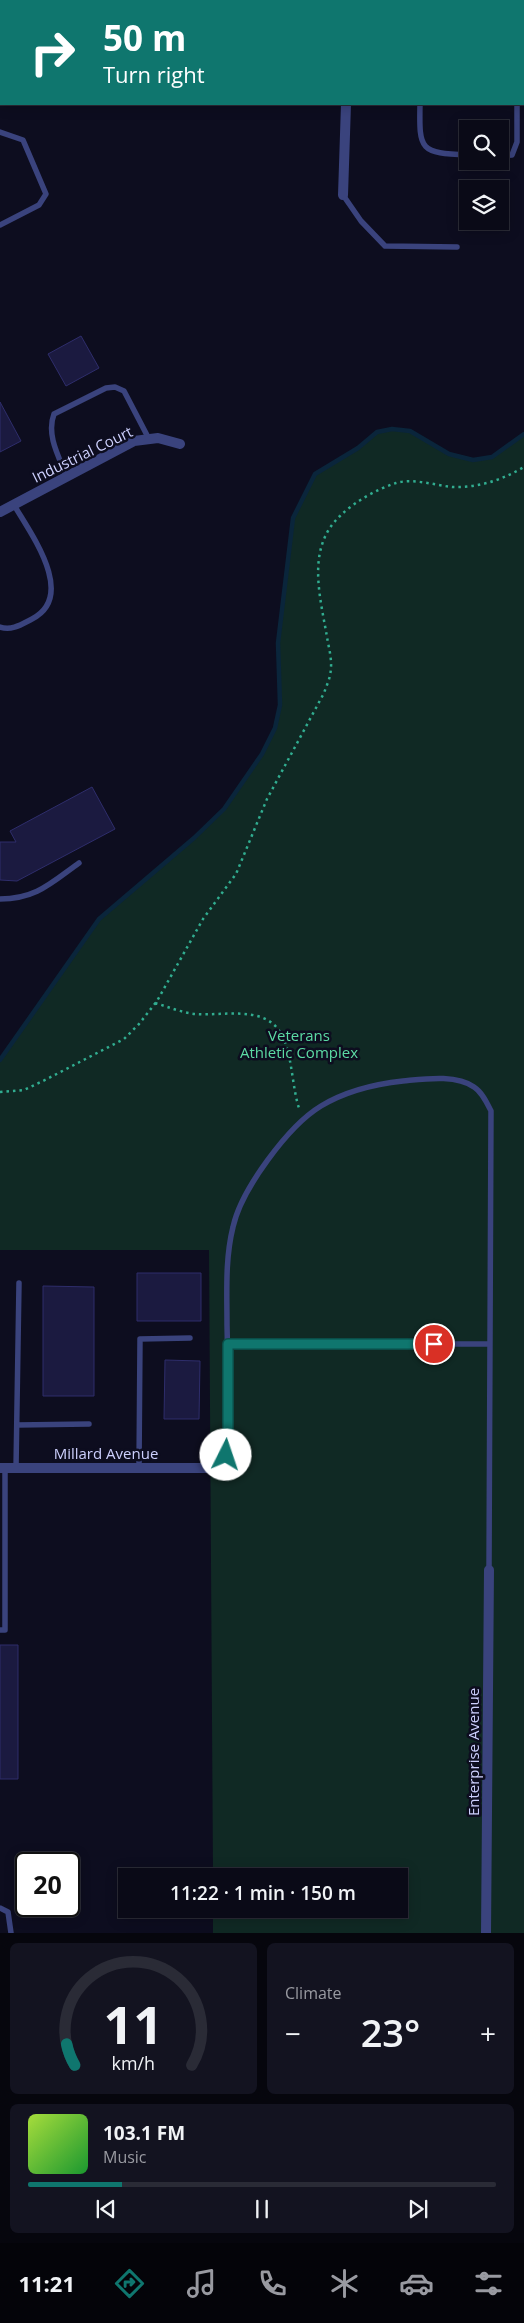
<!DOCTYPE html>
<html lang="en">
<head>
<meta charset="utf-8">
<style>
  body { margin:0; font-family:"Open Sans",sans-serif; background:#131320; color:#f1f3f6; height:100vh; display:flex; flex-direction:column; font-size:19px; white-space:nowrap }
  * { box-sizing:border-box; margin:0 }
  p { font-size:16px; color:#999aa1 }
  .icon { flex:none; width:28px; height:28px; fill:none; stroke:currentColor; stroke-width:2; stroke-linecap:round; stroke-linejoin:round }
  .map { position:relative; height:1933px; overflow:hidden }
  .panel { display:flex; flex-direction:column; gap:10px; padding:10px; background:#06060d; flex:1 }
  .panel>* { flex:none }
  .hud { position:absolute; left:0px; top:0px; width:525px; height:105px; box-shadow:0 2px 12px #0003,0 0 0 1px #2a2b36; background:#0f766e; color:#fff; overflow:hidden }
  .tools { position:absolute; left:459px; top:120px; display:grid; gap:10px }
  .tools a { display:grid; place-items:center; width:50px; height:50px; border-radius:0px; background:#0a0a17; box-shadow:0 2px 12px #0003,0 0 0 1px #2a2b36; font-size:25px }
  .speed { position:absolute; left:15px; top:1852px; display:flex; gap:10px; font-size:25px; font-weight:700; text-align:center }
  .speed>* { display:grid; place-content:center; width:65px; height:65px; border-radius:50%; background:#0a0a17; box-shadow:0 2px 12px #0003,0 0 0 1px #2a2b36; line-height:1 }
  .speed .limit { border:2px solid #111; border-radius:8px; background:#fff; color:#111 }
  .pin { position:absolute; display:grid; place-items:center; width:42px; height:42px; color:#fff; margin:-21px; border:2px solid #fff; border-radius:50%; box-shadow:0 1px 5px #0007 }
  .me { position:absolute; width:55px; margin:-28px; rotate:4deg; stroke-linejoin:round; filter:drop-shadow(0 0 4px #0008) }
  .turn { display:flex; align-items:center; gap:18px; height:105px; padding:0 20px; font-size:22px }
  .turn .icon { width:65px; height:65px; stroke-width:2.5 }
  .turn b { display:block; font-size:35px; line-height:42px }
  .big { font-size:38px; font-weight:600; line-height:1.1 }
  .panel .tile { flex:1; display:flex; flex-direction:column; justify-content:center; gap:8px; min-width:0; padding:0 18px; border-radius:8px; background:#131320 }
  .panel .dial { align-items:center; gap:0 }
  .dial svg { height:130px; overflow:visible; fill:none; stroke:#2a2b36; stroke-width:7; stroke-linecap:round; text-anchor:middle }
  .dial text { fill:#f1f3f6; stroke:none }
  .song { display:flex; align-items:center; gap:15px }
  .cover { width:60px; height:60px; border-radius:8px; background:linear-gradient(135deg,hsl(80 70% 55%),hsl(130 70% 35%)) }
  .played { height:5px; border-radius:2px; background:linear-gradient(90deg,#0f766e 20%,#2a2b36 20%) }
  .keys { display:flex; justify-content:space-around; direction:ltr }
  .heat { display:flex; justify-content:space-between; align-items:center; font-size:28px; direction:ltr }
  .panel .tiles { flex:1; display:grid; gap:10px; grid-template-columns:1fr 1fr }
  .tile:last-child { grid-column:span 2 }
  .trip { position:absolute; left:118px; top:1868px; width:290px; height:50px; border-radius:0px; background:#0a0a17; box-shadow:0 2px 12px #0003,0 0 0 1px #2a2b36; font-weight:600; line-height:50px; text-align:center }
  .tabs { display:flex; height:80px; justify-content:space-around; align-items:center; background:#040409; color:#999aa1 }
  .tabs .icon { width:35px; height:35px }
  .tabs .selected { color:#0f766e }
  .tabs b { font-size:22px; color:#f1f3f6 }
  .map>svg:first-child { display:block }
  .green { fill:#102924 }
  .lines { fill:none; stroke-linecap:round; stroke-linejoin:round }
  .stream { stroke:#0a253b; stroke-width:4.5 }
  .building { fill:#1b1a40; stroke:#2e2d6b }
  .path { stroke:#31ad90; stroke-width:2.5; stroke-dasharray:2.5 4; stroke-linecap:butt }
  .service { stroke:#3a437d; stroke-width:5.5 }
  .minor { stroke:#3a437d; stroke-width:10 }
  .route-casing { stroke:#0a4d48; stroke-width:12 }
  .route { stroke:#0f766e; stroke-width:9 }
  .labels { text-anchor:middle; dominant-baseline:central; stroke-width:5; stroke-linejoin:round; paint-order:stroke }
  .street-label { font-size:15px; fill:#cdd0fd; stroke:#0d0d1f }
  .park-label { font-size:15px; fill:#5cdba4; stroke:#0d0d1f }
</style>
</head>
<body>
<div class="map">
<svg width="524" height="1933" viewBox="0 0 524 1933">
  <rect width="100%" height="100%" fill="#0d0d1f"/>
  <path class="green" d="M392,429C410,431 415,435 431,444C473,468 487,463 524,434V1933H213V1909H399V1876H213L209,1250H0V1060L99,919L194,838L224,809L262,754L275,728L280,705L278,643L293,518L315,474L358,448L377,432Z"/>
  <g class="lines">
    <path class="stream" d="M0,1060L99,919L194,838L224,809L262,754L275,728L280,705L278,643L293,518L315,474L358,448L377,432L392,429L410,431L449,454L473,460L492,457L524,434"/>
  </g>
  <path class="building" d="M81,336L99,368L66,386L48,354Z
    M0,402L21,441L0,452Z
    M92,787L115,829L17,881L0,880V842H16L10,831Z
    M137,1273H201V1321H137Z
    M43,1286L94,1287V1396H43Z
    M165,1360L200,1361L199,1419H164Z
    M0,1645H18V1779H0Z"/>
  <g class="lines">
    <path class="path" d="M155,1003C169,1007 182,1013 196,1014C222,1016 260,1006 278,1029C293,1048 291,1087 300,1111
      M0,1092L24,1090L47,1079L124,1039L139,1024L157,1001L203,919L236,874L267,799L324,693C326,687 329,681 330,675C333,662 329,649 327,637C320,596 306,548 340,516C354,502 377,489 396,483C413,478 434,485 452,487C478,488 502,480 524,467"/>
    <path class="service" d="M423,1V0
      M518,1V0
      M420,104C419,151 420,153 468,155
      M0,132L23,140L46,194L39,205L0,225
      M500,156L512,155L517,142V104
      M343,195L361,221L385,246L457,247
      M67,477C59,457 46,435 54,414L106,388L115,387L124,391L149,439
      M0,627C12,631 22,624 32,619C77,596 31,534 14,505
      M0,899C36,899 51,883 79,863
      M228,1344H490
      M17,1425L89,1424
      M16,1468L19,1283
      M139,1468L140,1339L190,1338
      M212,1468L222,1463L228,1446C228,1406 228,1365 227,1325C227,1292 225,1259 233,1227C241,1190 288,1126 321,1106C346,1091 375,1084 403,1081C424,1079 456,1074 474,1087C482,1092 487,1103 491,1111L489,1570
      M0,1630H5V1468
      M0,1908L8,1912L11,1933"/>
    <path class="minor" d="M128,1L131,0
      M350,1V0
      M0,70L1,69
      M343,195L346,104
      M0,512L134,441L158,438L180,444
      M0,1468H212
      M486,1933L489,1570"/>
  </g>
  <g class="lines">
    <defs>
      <path id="route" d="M226,1455L228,1446V1344H434"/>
    </defs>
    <use href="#route" class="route-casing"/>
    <use href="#route" class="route"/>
  </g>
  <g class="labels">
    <g class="street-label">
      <text transform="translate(82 454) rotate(-26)">Industrial Court</text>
      <text x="106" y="1453">Millard Avenue</text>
      <text transform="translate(473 1752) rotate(-90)">Enterprise Avenue</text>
    </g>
    <g class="park-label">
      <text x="299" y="1035">Veterans<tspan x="299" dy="17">Athletic Complex</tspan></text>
    </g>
  </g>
</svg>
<div class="tools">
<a><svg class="icon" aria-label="search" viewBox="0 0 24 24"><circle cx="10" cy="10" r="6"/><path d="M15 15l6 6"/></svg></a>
<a><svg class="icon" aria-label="layers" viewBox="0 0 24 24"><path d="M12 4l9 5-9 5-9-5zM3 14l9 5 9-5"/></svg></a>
</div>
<div class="speed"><div class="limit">20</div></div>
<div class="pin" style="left:434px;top:1344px;background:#d93025"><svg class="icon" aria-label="arrive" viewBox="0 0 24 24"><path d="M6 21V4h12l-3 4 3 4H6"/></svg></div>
<svg class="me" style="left:226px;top:1455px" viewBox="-20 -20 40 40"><circle r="19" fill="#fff"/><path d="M0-13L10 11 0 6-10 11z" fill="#0f766e"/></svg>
<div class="trip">11:22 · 1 min · 150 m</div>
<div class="hud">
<div class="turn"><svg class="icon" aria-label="right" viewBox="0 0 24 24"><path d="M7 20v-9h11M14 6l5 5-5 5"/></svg><div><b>50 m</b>Turn right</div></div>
</div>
</div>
<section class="panel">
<div class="tiles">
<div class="tile dial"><svg viewBox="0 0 100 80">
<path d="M14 69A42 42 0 1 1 86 69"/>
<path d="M14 69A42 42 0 0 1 9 56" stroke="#0f766e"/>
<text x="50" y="56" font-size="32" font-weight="700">11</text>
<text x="50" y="72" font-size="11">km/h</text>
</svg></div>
<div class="tile"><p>Climate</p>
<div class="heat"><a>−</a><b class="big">23°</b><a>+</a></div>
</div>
<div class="tile">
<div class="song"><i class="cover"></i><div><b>103.1 FM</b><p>Music</p></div></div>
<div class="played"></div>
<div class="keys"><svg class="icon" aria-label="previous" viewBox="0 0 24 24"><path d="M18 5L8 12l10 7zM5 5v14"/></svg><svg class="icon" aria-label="pause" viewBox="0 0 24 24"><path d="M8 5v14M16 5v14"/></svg><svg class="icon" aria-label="next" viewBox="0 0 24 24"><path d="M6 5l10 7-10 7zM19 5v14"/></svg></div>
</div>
</div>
</section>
<nav class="tabs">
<b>11:21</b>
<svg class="icon selected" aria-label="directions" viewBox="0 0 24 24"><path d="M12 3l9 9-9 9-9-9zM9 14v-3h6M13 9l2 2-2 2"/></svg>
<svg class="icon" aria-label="music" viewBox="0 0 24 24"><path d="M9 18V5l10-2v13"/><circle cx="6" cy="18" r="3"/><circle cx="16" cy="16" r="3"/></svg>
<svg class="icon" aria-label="phone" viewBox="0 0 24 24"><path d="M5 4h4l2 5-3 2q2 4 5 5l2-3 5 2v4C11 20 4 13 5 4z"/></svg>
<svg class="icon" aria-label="climate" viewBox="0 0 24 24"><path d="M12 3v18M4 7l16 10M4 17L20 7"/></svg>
<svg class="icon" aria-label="car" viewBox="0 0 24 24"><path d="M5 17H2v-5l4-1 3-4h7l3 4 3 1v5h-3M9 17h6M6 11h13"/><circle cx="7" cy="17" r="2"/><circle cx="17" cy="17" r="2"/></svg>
<svg class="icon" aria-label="filters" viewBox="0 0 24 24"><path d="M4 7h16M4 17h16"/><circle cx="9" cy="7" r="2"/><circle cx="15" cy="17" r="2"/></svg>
</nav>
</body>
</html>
